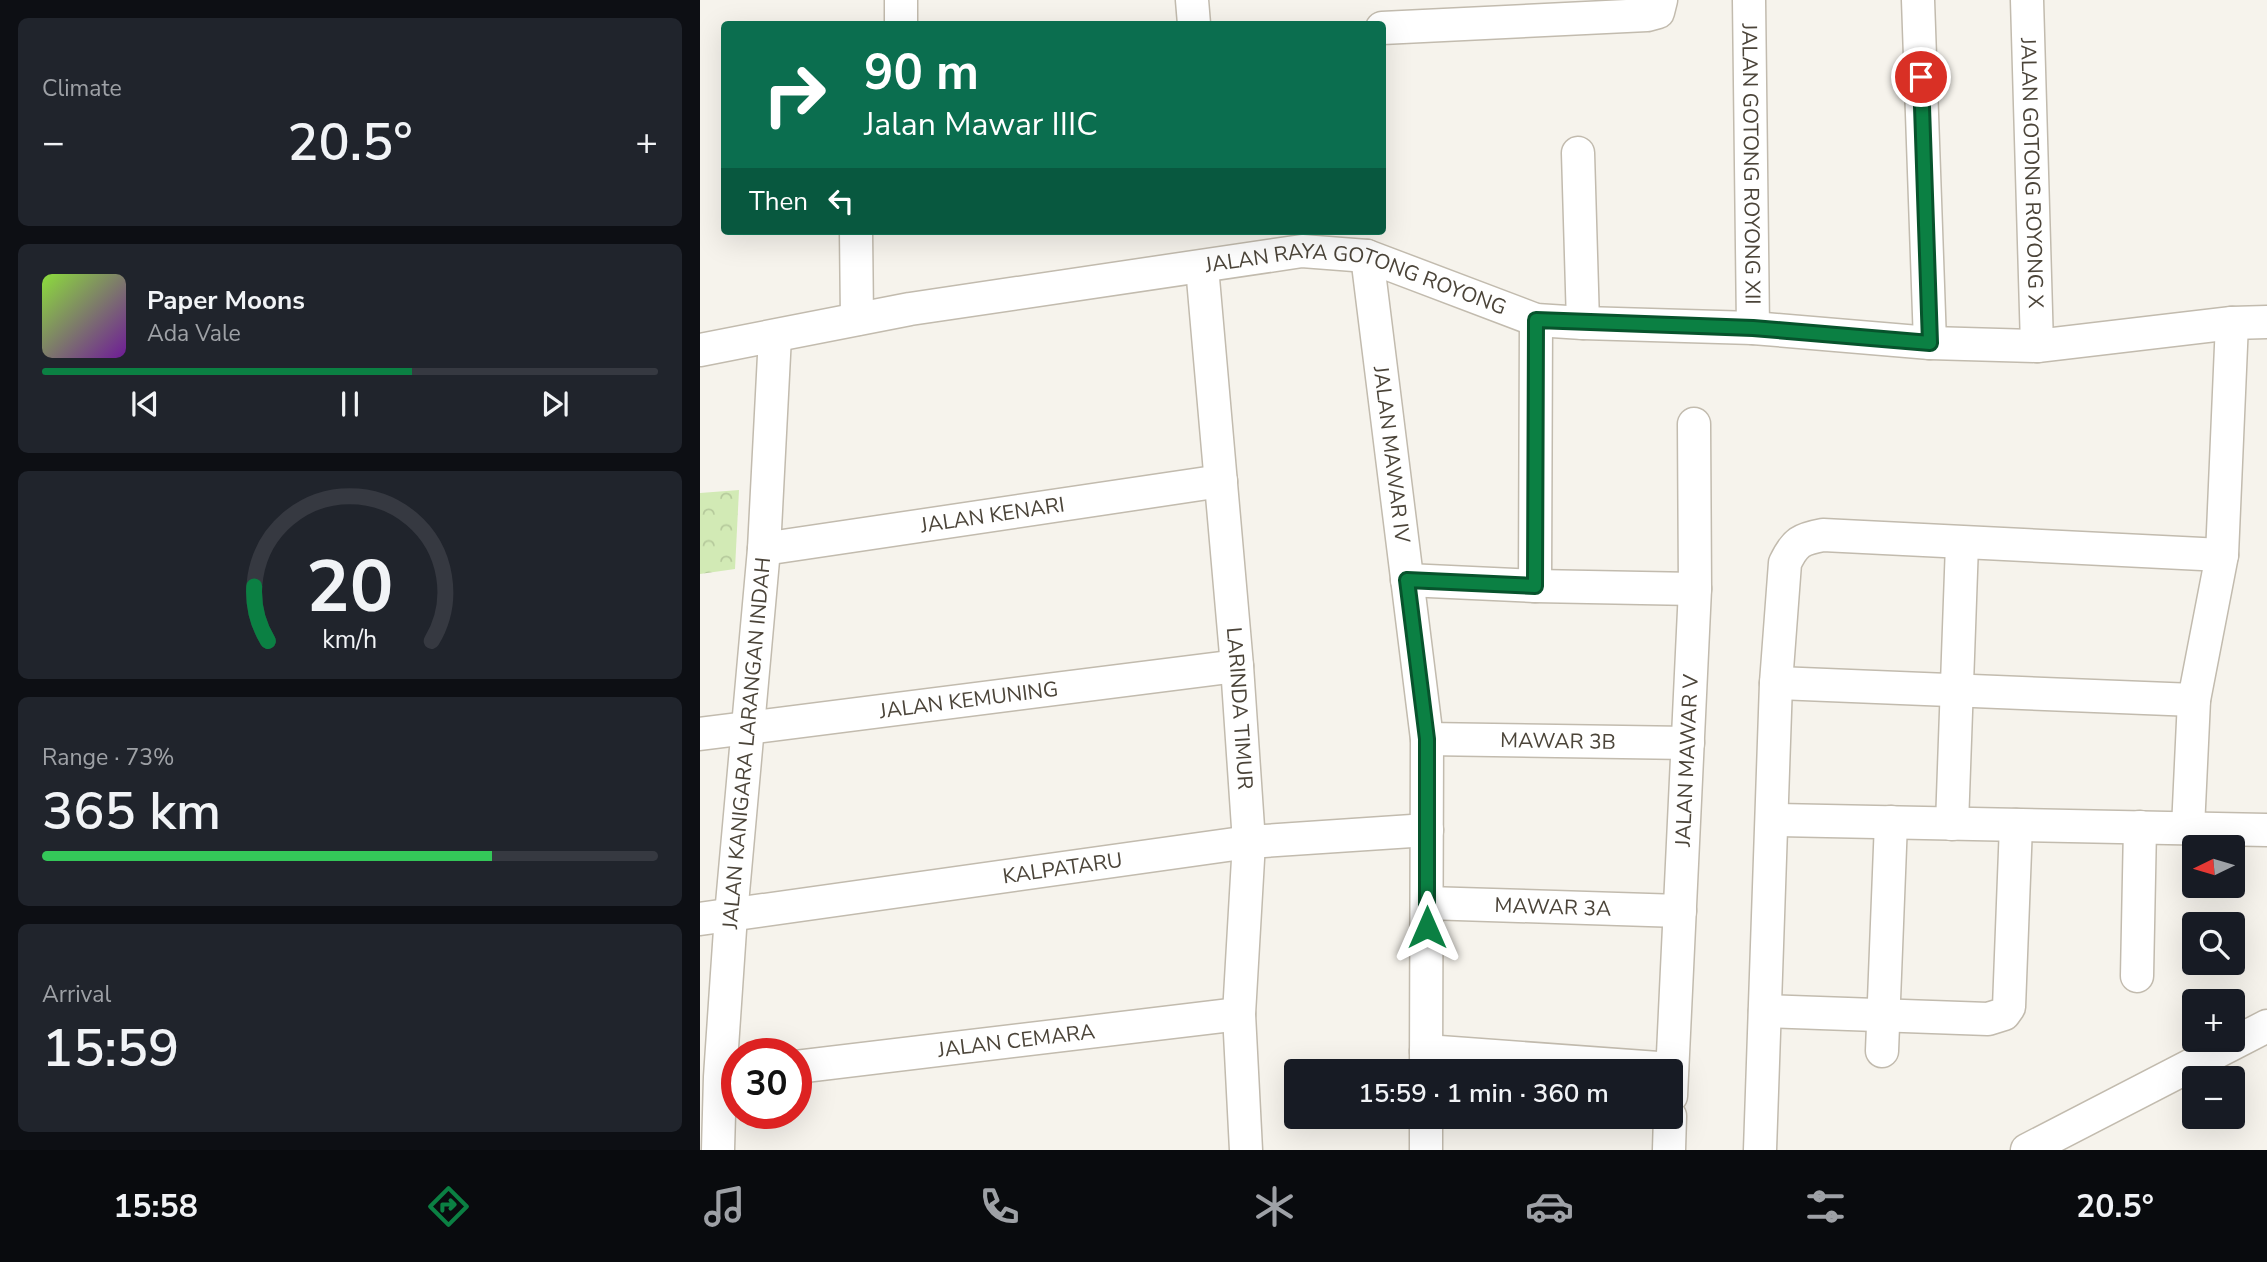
<!DOCTYPE html>
<html lang="en">
<head>
<meta charset="utf-8">
<style>
  body { margin:0; font-family:"Nunito Sans",sans-serif; background:#20242c; color:#f1f3f6; height:100vh; display:flex; flex-direction:column; font-size:26px; white-space:nowrap }
  * { box-sizing:border-box; margin:0 }
  p { font-size:23px; color:#9ea1a6 }
  .icon { flex:none; width:38px; height:38px; fill:none; stroke:currentColor; stroke-width:2; stroke-linecap:round; stroke-linejoin:round }
  .map { position:relative; flex:1; overflow:hidden }
  .drawer { display:flex; flex-direction:column; gap:18px; padding:18px; background:#0d0f14; width:700px }
  .drawer>* { flex:none }
  .top-card { position:absolute; left:21px; top:21px; width:665px; height:214px; border-radius:7px; box-shadow:0 7px 28px #0002; background:#0b6e4f; color:#fff; overflow:hidden }
  .needle { width:46px; rotate:265deg }
  .tools { position:absolute; left:1482px; top:835px; display:grid; gap:14px }
  .tools a { display:grid; place-items:center; width:63px; height:63px; border-radius:7px; background:#171b24; box-shadow:0 7px 28px #0002; font-size:35px }
  .speed { position:absolute; left:21px; top:1038px; display:flex; gap:14px; font-size:35px; font-weight:700; text-align:center }
  .speed>* { display:grid; place-content:center; width:91px; height:91px; border-radius:50%; background:#171b24; box-shadow:0 7px 28px #0002; line-height:1 }
  .speed .limit { border:10px solid #d22; background:#fff; color:#111 }
  .pin { position:absolute; display:grid; place-items:center; width:60px; height:60px; color:#fff; margin:-30px; border:4px solid #fff; border-radius:50%; box-shadow:0 2px 7px #0007 }
  .me { position:absolute; width:77px; margin:-38px; rotate:0deg; stroke-linejoin:round; filter:drop-shadow(0 0 5px #0008) }
  .turn { display:flex; align-items:center; gap:24px; height:147px; padding:0 28px; font-size:32px }
  .turn .icon { width:91px; height:91px; stroke-width:2.5 }
  .turn b { display:block; font-size:49px; line-height:60px }
  .then { display:flex; align-items:center; height:66px; padding:0 28px; background:#0003; gap:14px; font-size:26px }
  .big { font-size:52px; font-weight:600; line-height:1.1 }
  .drawer .tile { flex:1; display:flex; flex-direction:column; justify-content:center; gap:10px; min-width:0; padding:0 24px; border-radius:10px; background:#20242c }
  .drawer .dial { align-items:center; gap:0 }
  .dial svg { height:182px; overflow:visible; fill:none; stroke:#363941; stroke-width:7; stroke-linecap:round; text-anchor:middle }
  .dial text { fill:#f1f3f6; stroke:none }
  .song { display:flex; align-items:center; gap:21px }
  .cover { width:84px; height:84px; border-radius:10px; background:linear-gradient(135deg,hsl(90 70% 55%),hsl(280 70% 35%)) }
  .played { height:7px; border-radius:4px; background:linear-gradient(90deg,#0b8043 60%,#363941 60%) }
  .keys { display:flex; justify-content:space-around; direction:ltr }
  .heat { display:flex; justify-content:space-between; align-items:center; font-size:38px; direction:ltr }
  .charge { height:10px; border-radius:5px; background:linear-gradient(90deg,#34c759 73%,#363941 0) }
  .trip { position:absolute; left:584px; top:1059px; width:399px; height:70px; border-radius:7px; background:#171b24; box-shadow:0 7px 28px #0002; font-weight:600; line-height:70px; text-align:center }
  .dock { display:flex; height:112px; justify-content:space-around; align-items:center; background:#090b0e; color:#9ea1a6 }
  .dock .icon { width:49px; height:49px }
  .dock .current { color:#0b8043 }
  .dock b { font-size:32px; color:#f1f3f6 }
  main { display:flex; flex:1; min-height:0 }
  .map>svg:first-child { display:block }
  .park { fill:url(#park-crowns) }
  .lines { fill:none; stroke-linecap:round; stroke-linejoin:round }
  .minor-casing { stroke:#c2bbae; stroke-width:35 }
  .minor { stroke:#fff; stroke-width:32 }
  .route-casing { stroke:#07532c; stroke-width:18 }
  .route { stroke:#0b8043; stroke-width:12 }
  .labels { text-anchor:middle; dominant-baseline:central; stroke-width:6; stroke-linejoin:round; paint-order:stroke }
  .street-label { font-size:21px; fill:#4b4439; stroke:#fff }
</style>
</head>
<body>
<main>
<section class="drawer">
<div class="tile"><p>Climate</p>
<div class="heat"><a>−</a><b class="big">20.5°</b><a>+</a></div>
</div>
<div class="tile">
<div class="song"><i class="cover"></i><div><b>Paper Moons</b><p>Ada Vale</p></div></div>
<div class="played"></div>
<div class="keys"><svg class="icon" aria-label="previous" viewBox="0 0 24 24"><path d="M18 5L8 12l10 7zM5 5v14"/></svg><svg class="icon" aria-label="pause" viewBox="0 0 24 24"><path d="M8 5v14M16 5v14"/></svg><svg class="icon" aria-label="next" viewBox="0 0 24 24"><path d="M6 5l10 7-10 7zM19 5v14"/></svg></div>
</div>
<div class="tile dial"><svg viewBox="0 0 100 80">
<path d="M14 69A42 42 0 1 1 86 69"/>
<path d="M14 69A42 42 0 0 1 8 45" stroke="#0b8043"/>
<text x="50" y="56" font-size="32" font-weight="700">20</text>
<text x="50" y="72" font-size="11">km/h</text>
</svg></div>
<div class="tile"><p>Range · 73%</p><b class="big">365 km</b><div class="charge"></div></div>
<div class="tile"><p>Arrival</p><b class="big">15:59</b></div>
</section>
<div class="map">
<svg width="1567" height="1150" viewBox="0 0 1567 1150">
  <defs>
    <pattern id="park-crowns" width="20" height="18" patternUnits="userSpaceOnUse" patternTransform="scale(1.75)"><rect width="20" height="18" fill="#d2eab5"/><path d="M2 6a3 3 0 1 1 6 0M12 15a3 3 0 1 1 6 0" fill="none" stroke="#b6ca9c"/></pattern>
  </defs>
  <rect width="100%" height="100%" fill="#f6f3ec"/>
  <path class="park" d="M39,490L35,569L0,574V493Z"/>
  <g class="lines">
    <defs>
      <g id="minor">
        <path d="M201,0V24"/>
        <path d="M492,0L494,24"/>
        <path id="s1" d="M1049,0L1053,328"/>
        <path d="M1218,0L1230,343"/>
        <path id="s2" d="M1327,0L1337,346"/>
        <path d="M682,28L947,15L958,12L961,0"/>
        <path d="M878,153L883,323"/>
        <path d="M156,231L157,319"/>
        <path id="s3" d="M667,256L727,739L726,1071"/>
        <path id="s4" d="M502,267L537,666L549,842L539,1014L546,1150"/>
        <path id="s5" d="M0,350L210,309L602,251L667,256L836,320L883,323L1053,328L1230,343L1337,346L1532,323L1567,322"/>
        <path id="s6" d="M64,549L521,481"/>
        <path d="M707,580L835,586L995,589"/>
        <path d="M835,586L836,320"/>
        <path d="M1076,683L1494,700"/>
        <path id="s7" d="M0,734L537,666"/>
        <path id="s8" d="M727,739L988,743"/>
        <path d="M1072,820L1567,830"/>
        <path d="M1252,824L1262,544"/>
        <path d="M1488,828L1494,700L1522,555L1532,323"/>
        <path id="s9" d="M727,903L980,911"/>
        <path id="s10" d="M0,919L549,842L727,830"/>
        <path d="M1437,976L1440,827"/>
        <path d="M1065,1011L1288,1019L1304,1014L1309,1007L1316,825"/>
        <path d="M726,1051L972,1069"/>
        <path d="M1182,1051L1191,822"/>
        <path id="s11" d="M96,1067L539,1014"/>
        <path id="s12" d="M971,1096L995,589L994,424"/>
        <path id="s13" d="M18,1150L20,1077L31,915L64,549L75,336"/>
        <path d="M726,1150V1116"/>
        <path d="M969,1150L970,1116"/>
        <path d="M1060,1150L1076,683L1085,563C1095,542 1101,539 1123,535L1522,555"/>
        <path d="M1327,1150L1567,1026"/>
      </g>
    </defs>
    <use href="#minor" class="minor-casing"/>
    <use href="#minor" class="minor"/>
  </g>
  <g class="lines">
    <defs>
      <path id="route" d="M727,927V739L707,580L835,586L836,320L1053,328L1230,343L1221,77"/>
    </defs>
    <use href="#route" class="route-casing"/>
    <use href="#route" class="route"/>
  </g>
  <g class="labels">
    <g class="street-label">
      <text stroke="none"><textPath href="#s1" startOffset="164">JALAN GOTONG ROYONG XII</textPath></text>
      <text stroke="none"><textPath href="#s2" startOffset="173">JALAN GOTONG ROYONG X</textPath></text>
      <text stroke="none"><textPath href="#s5" startOffset="668">JALAN RAYA GOTONG ROYONG</textPath></text>
      <text stroke="none"><textPath href="#s3" startOffset="200">JALAN MAWAR IV</textPath></text>
      <text stroke="none"><textPath href="#s6" startOffset="231">JALAN KENARI</textPath></text>
      <text stroke="none"><textPath href="#s7" startOffset="271">JALAN KEMUNING</textPath></text>
      <text stroke="none"><textPath href="#s4" startOffset="443">LARINDA TIMUR</textPath></text>
      <text stroke="none"><textPath href="#s8" startOffset="131">MAWAR 3B</textPath></text>
      <text stroke="none"><textPath href="#s13" startOffset="408">JALAN KANIGARA LARANGAN INDAH</textPath></text>
      <text stroke="none"><textPath href="#s12" startOffset="336">JALAN MAWAR V</textPath></text>
      <text stroke="none"><textPath href="#s10" startOffset="366">KALPATARU</textPath></text>
      <text stroke="none"><textPath href="#s9" startOffset="126">MAWAR 3A</textPath></text>
      <text stroke="none"><textPath href="#s11" startOffset="222">JALAN CEMARA</textPath></text>
    </g>
  </g>
</svg>
<div class="tools">
<a><svg class="needle" viewBox="-14 -14 28 28"><path d="M0-13l5 13h-10z" fill="#e53935"/><path d="M0 13l5-13h-10z" fill="#9ea1a6"/></svg></a>
<a><svg class="icon" aria-label="search" viewBox="0 0 24 24"><circle cx="10" cy="10" r="6"/><path d="M15 15l6 6"/></svg></a>
<a>+</a>
<a>−</a>
</div>
<div class="speed"><div class="limit">30</div></div>
<div class="pin" style="left:1221px;top:77px;background:#d93025"><svg class="icon" aria-label="arrive" viewBox="0 0 24 24"><path d="M6 21V4h12l-3 4 3 4H6"/></svg></div>
<svg class="me" style="left:727px;top:927px" viewBox="-20 -20 40 40"><path d="M0-17L14 15 0 8-14 15z" fill="#0b8043" stroke="#fff" stroke-width="4"/></svg>
<div class="trip">15:59 · 1 min · 360 m</div>
<div class="top-card">
<div class="turn"><svg class="icon" aria-label="right" viewBox="0 0 24 24"><path d="M7 20v-9h11M14 6l5 5-5 5"/></svg><div><b>90 m</b>Jalan Mawar IIIC</div></div>
<div class="then">Then<svg class="icon" aria-label="left" viewBox="0 0 24 24"><path d="M17 20v-9H6M10 6l-5 5 5 5"/></svg></div>
</div>
</div>
</main>
<nav class="dock">
<b>15:58</b>
<svg class="icon current" aria-label="directions" viewBox="0 0 24 24"><path d="M12 3l9 9-9 9-9-9zM9 14v-3h6M13 9l2 2-2 2"/></svg>
<svg class="icon" aria-label="music" viewBox="0 0 24 24"><path d="M9 18V5l10-2v13"/><circle cx="6" cy="18" r="3"/><circle cx="16" cy="16" r="3"/></svg>
<svg class="icon" aria-label="phone" viewBox="0 0 24 24"><path d="M5 4h4l2 5-3 2q2 4 5 5l2-3 5 2v4C11 20 4 13 5 4z"/></svg>
<svg class="icon" aria-label="climate" viewBox="0 0 24 24"><path d="M12 3v18M4 7l16 10M4 17L20 7"/></svg>
<svg class="icon" aria-label="car" viewBox="0 0 24 24"><path d="M5 17H2v-5l4-1 3-4h7l3 4 3 1v5h-3M9 17h6M6 11h13"/><circle cx="7" cy="17" r="2"/><circle cx="17" cy="17" r="2"/></svg>
<svg class="icon" aria-label="filters" viewBox="0 0 24 24"><path d="M4 7h16M4 17h16"/><circle cx="9" cy="7" r="2"/><circle cx="15" cy="17" r="2"/></svg>
<b>20.5°</b>
</nav>
</body>
</html>
